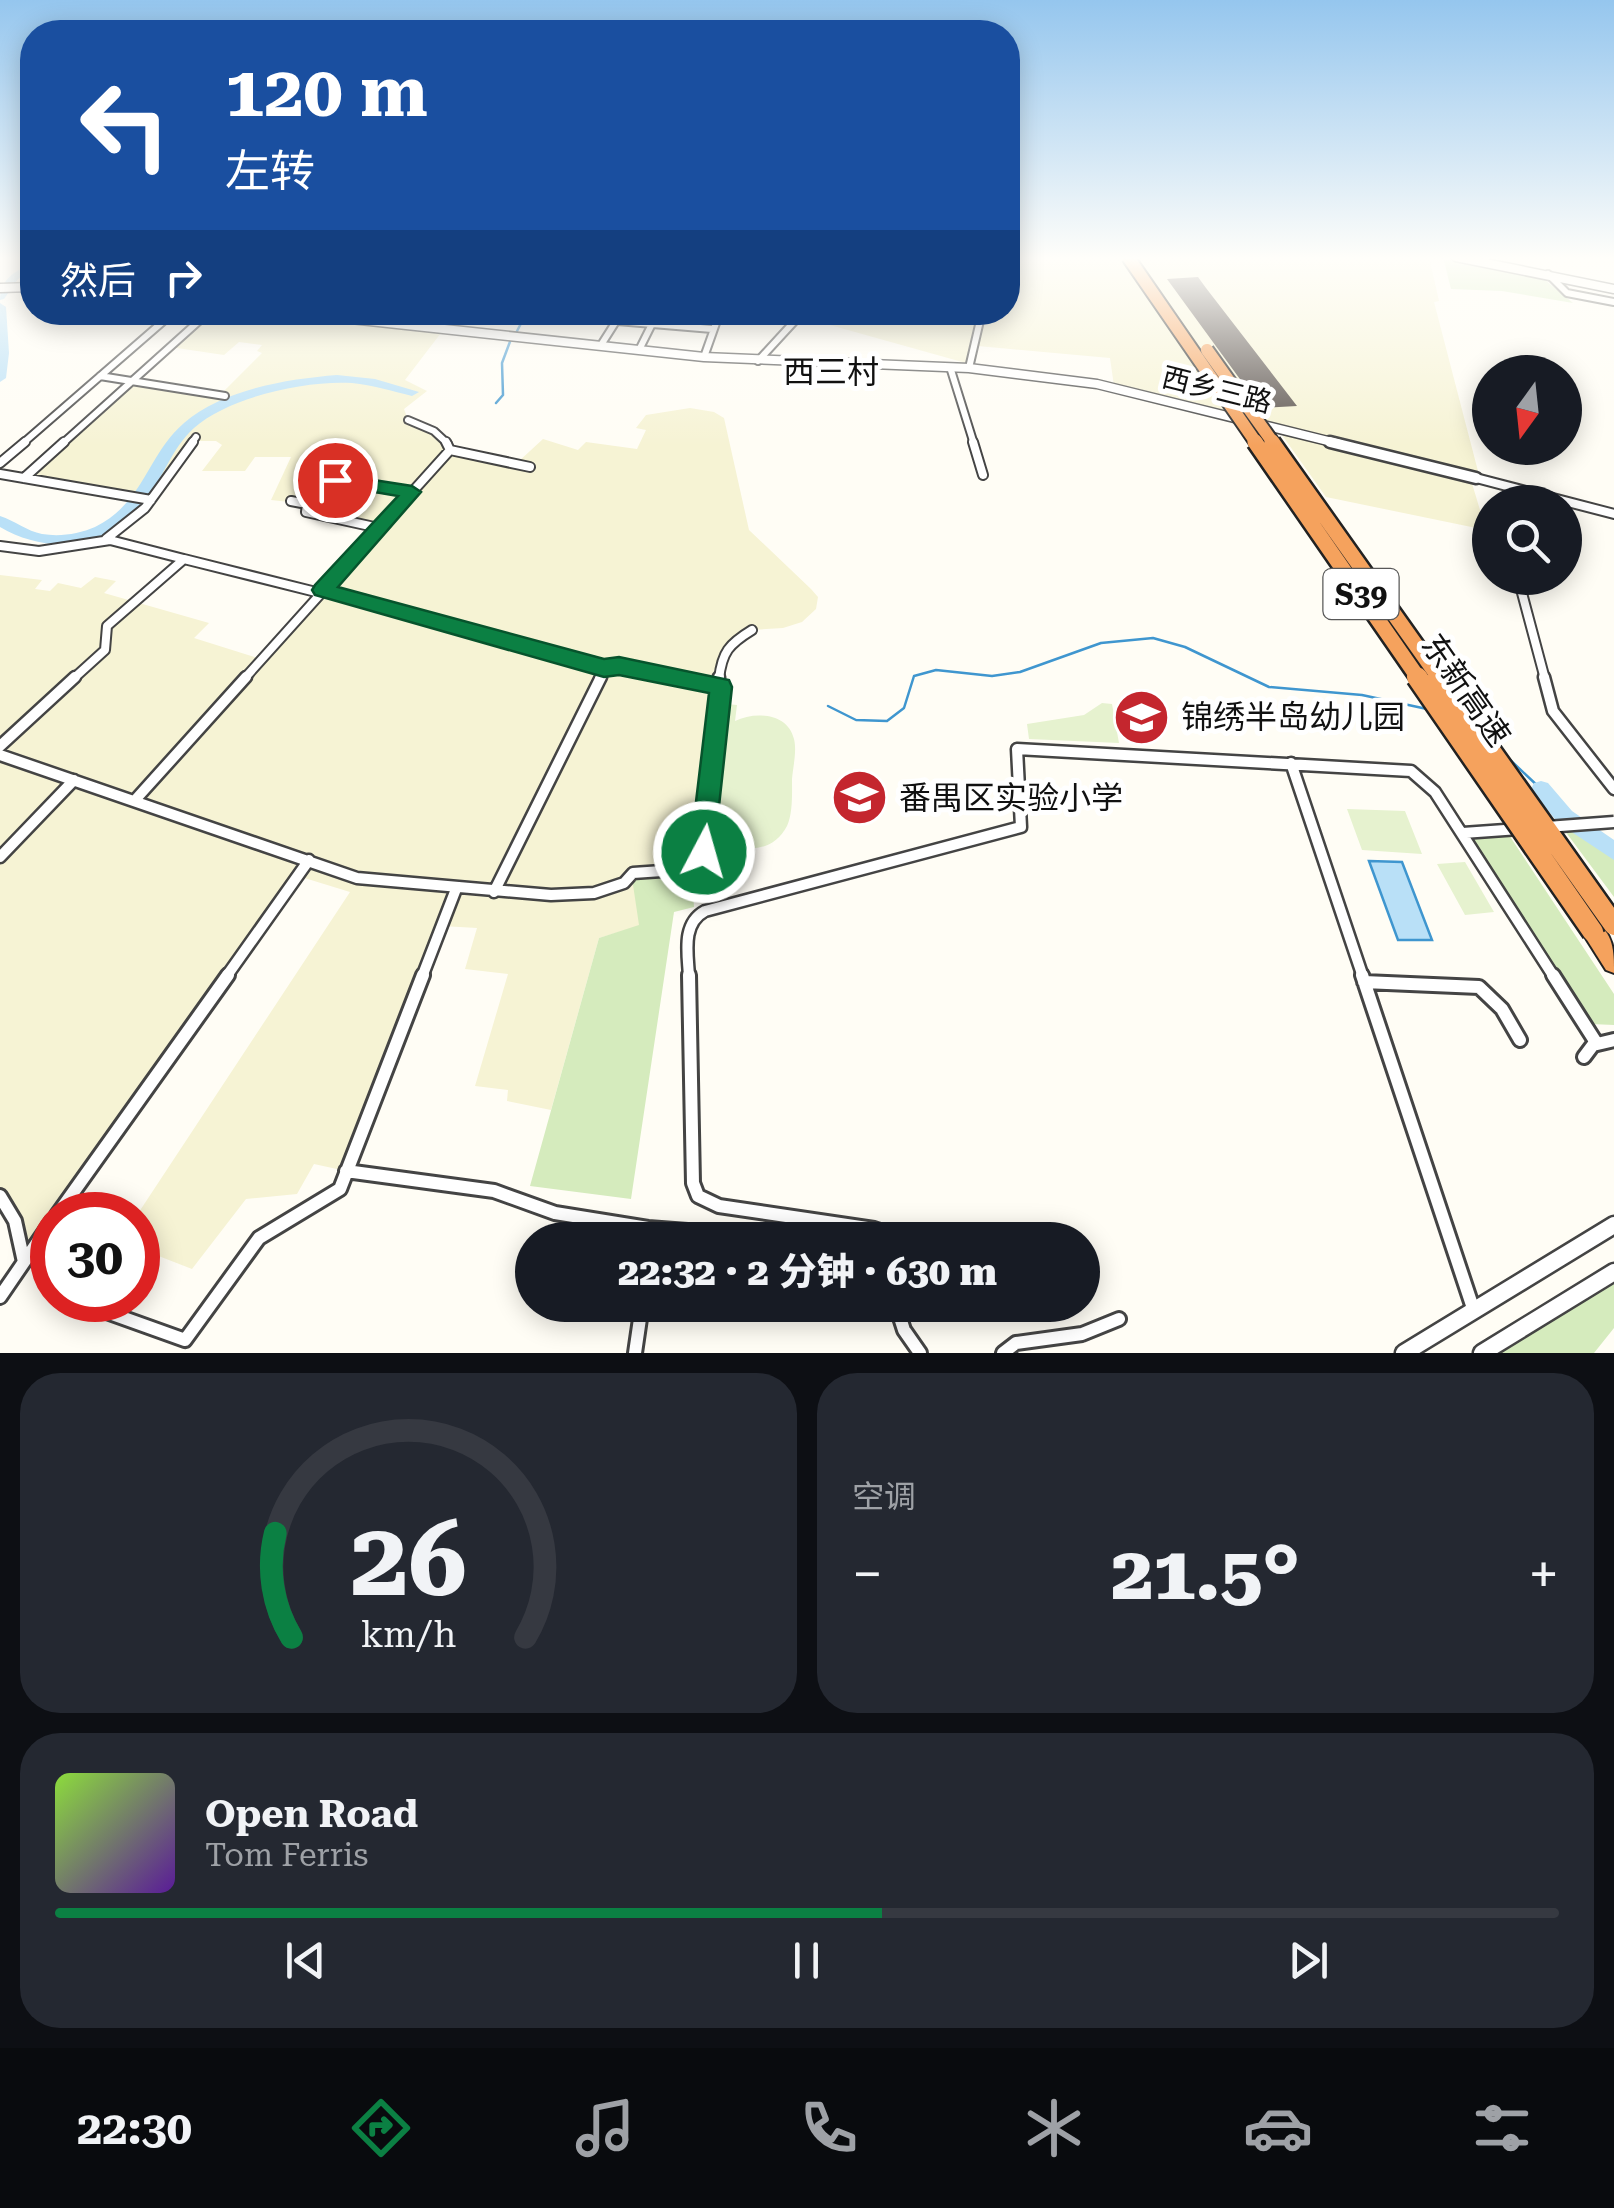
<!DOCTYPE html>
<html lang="zh">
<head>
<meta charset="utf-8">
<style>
  body { margin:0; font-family:"Roboto Serif","Noto Sans SC",serif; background:#242831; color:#f1f3f6; height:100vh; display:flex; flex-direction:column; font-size:38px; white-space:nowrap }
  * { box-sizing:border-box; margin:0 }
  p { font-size:32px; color:#9ea1a6 }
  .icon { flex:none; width:55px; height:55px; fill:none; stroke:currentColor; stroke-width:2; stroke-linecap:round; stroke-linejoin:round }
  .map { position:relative; height:1353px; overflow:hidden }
  .sheet { display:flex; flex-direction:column; gap:20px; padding:20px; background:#0d0f14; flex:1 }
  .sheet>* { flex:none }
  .hud { position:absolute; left:20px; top:20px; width:1000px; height:305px; border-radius:40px; box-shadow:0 5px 25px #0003; background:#1a4fa0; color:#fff; overflow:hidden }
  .needle { width:65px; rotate:195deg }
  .fabs { position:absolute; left:1472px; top:355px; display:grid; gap:20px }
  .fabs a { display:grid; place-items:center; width:110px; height:110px; border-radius:50%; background:#171b24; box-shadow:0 5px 25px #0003; font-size:50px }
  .speed { position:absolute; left:30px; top:1192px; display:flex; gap:20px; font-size:50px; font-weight:700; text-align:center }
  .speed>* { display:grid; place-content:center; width:130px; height:130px; border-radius:50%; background:#171b24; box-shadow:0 5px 25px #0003; line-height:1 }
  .speed .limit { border:15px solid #d22; background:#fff; color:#111 }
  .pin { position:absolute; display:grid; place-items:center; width:85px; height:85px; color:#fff; margin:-42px; border:5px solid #fff; border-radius:50%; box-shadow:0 2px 10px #0007 }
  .me { position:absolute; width:110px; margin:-55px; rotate:6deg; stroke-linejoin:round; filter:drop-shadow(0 0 8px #0008) }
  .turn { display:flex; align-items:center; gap:35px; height:210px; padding:0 40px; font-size:45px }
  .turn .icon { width:130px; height:130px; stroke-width:2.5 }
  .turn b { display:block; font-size:70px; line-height:85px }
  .then { display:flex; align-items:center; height:95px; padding:0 40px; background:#0003; gap:20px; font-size:38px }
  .big { font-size:75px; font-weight:800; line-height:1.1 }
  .sheet .widget { flex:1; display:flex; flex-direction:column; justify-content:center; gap:15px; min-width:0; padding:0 35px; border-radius:40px; background:#242831 }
  .sheet .dial { align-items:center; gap:0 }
  .dial svg { height:260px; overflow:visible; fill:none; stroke:#363941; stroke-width:7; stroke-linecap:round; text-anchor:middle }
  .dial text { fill:#f1f3f6; stroke:none }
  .song { display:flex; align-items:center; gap:30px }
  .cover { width:120px; height:120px; border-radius:15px; background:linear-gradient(135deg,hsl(90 70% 55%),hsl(270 70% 35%)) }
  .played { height:10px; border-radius:5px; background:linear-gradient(90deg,#0b8043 55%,#363941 55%) }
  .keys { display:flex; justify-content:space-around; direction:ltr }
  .heat { display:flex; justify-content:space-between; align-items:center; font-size:55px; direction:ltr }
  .sheet .tiles { flex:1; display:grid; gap:20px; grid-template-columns:1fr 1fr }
  .widget:last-child { grid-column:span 2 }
  .trip { position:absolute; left:515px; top:1222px; width:585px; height:100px; border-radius:50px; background:#171b24; box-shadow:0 5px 25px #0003; font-weight:800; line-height:100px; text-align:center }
  .tab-bar { display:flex; height:160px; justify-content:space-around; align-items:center; background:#090b0e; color:#9ea1a6 }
  .tab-bar .icon { width:70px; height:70px }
  .tab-bar .active { color:#0b8043 }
  .tab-bar b { font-size:45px; color:#f1f3f6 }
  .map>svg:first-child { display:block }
  .farmland { fill:#f6f3d4 }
  .green { fill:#d5ebbd }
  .pitch { fill:#e6f2cf }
  .water { fill:#b9e0f7; stroke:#3f96cf; stroke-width:2.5 }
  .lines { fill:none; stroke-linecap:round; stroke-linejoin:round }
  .stream { stroke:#3f96cf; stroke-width:2.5 }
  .river { fill:#b9e0f7; fill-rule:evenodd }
  .building { fill:#5a524d }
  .minor-far3-casing { stroke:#444; stroke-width:10 }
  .minor-far2-casing { stroke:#444; stroke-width:12 }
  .minor-far1-casing { stroke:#444; stroke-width:15 }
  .minor-casing { stroke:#444; stroke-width:18 }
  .tertiary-far2-casing { stroke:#444; stroke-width:11 }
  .tertiary-far1-casing { stroke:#444; stroke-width:15 }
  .tertiary-casing { stroke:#444; stroke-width:21 }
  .motorway-casing { stroke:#222; stroke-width:4 }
  .minor-far3 { stroke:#fff; stroke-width:6 }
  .minor-far2 { stroke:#fff; stroke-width:8 }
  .minor-far1 { stroke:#fff; stroke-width:10 }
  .minor { stroke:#fff; stroke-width:12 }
  .tertiary-far2 { stroke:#fff; stroke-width:8 }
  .tertiary-far1 { stroke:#fff; stroke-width:10 }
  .tertiary { stroke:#fff; stroke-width:16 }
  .motorway { fill:#f5a25d; fill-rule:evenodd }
  .minor-bridge-casing { stroke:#444; stroke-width:15; stroke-linecap:butt }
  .motorway-bridge-far2-casing { stroke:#222; stroke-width:16; stroke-linecap:butt }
  .motorway-bridge-far1-casing { stroke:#222; stroke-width:20; stroke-linecap:butt }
  .motorway-bridge-casing { stroke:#222; stroke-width:25; stroke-linecap:butt }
  .minor-bridge { stroke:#fff; stroke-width:10 }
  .motorway-bridge-far2 { stroke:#f5a25d; stroke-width:12 }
  .motorway-bridge-far1 { stroke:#f5a25d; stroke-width:15 }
  .motorway-bridge { stroke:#f5a25d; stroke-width:20 }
  .route { fill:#0b8043; stroke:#07532c; stroke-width:2.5 }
  .labels { text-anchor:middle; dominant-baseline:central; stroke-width:10; stroke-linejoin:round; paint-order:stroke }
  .far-street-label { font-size:28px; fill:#111; stroke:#fff }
  .shield { fill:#fff; stroke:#585858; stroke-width:2.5 }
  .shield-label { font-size:30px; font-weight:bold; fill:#111 }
  .far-quarter-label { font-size:32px; fill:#111; stroke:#fff }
  .street-label { font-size:32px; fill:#111; stroke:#fff }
  .poi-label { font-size:32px; fill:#111; stroke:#fff; text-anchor:start }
</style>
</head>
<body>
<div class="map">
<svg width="1614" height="1353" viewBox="0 0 1614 1353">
  <rect width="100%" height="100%" fill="#fffdf5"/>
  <path class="farmland" d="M1008,257H1429L1439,301L1434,302L1479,475L1471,480L1486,530L1326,497L1277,428L1115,393L1110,358L978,346L973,365L787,313L1008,312Z
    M457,312L405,380L427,391L404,409L408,420L440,433L448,439L451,450L518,462L543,439L578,450L586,442L637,449L646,430L636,428L646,415L690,408L714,412L724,418L749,530L811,589L818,597L816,609L802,622L783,628L752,630L721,659L703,853L639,926L599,938L551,1110L507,1101L508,1090L475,1086L508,974L465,969L477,928L442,926L346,1171L314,1164L297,1194L246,1199L192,1269L138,1248L137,1215L350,892L298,876L24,1262L0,1196V575L42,580L35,589L50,591L58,583L81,588L95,577L116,581L104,593L209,623L194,638L261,659L379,529L306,512L307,504L271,500L291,457H255L245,471H202L222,445L216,441H193L151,500L24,478L133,380L220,395L262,353L257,351L262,345L239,342L224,355L170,347L209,313Z"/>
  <path class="green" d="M1443,257L1539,275L1573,303L1502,291L1451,289Z
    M1570,830L1614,859V897L1565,831Z
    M1509,835L1614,994V1025L1591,1024L1470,837Z
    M692,873L694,907L674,912L631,1199L530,1186L599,938L639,925L632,878Z
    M1614,1272V1328L1594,1353H1481Z"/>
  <path class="pitch" d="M1102,703L1112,704L1119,743L1029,739L1027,724L1084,715Z
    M726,704L737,705L735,721C755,711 788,713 794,739C797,751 793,767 792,779C792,793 793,813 787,826C773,853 742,854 720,837L718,843L708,842Z
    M1347,809L1405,811L1422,854L1362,850Z
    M1465,862L1494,912L1465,915L1437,864Z"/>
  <path class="water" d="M1369,861L1402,862L1432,940H1398Z"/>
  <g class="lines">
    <path class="stream" d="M516,333L527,312
      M496,403L503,395L502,363L511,339
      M828,706L856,720L887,721L904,708L914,676L936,670L992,676L1020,672L1101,643L1153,638L1185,647L1269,687L1362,695L1427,709
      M1506,756L1541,789"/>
    <path class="river" d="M32,264V271L18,279L4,299L0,300C0,280 14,271 32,264Z
      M0,303L6,307L9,353L6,378L0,382Z
      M337,375L375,379L419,392L412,396C392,391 373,385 352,383C306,380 229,397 194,428C171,449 162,480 144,504C109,550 47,555 0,527V516C15,521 27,531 42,534C60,537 79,534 95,527C144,503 147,455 184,423C223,389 288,379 337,375Z
      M1541,781L1548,783L1572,811L1614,840V860L1558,823L1531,789L1534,783Z"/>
  </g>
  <path class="building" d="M1198,277L1206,288L1297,406L1261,408L1167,279Z"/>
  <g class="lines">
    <defs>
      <path id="minor-far3" d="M1548,274L1567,293L1614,302
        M617,321L712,329
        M601,345L622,312
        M639,350L658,312
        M704,357L720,312
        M758,361L803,312
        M950,367L974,444
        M969,368L982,312
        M100,376L225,396
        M408,420L434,431L448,444
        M22,444L174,312
        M62,444L209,312
        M191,444L196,437"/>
      <path id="minor-far2" d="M446,442L450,450
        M973,442L983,475
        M0,463L25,442
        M0,474L151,500
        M24,478L64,442
        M312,478L412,492
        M1476,478L1614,514
        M291,501L307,504L306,512L379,528
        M106,539L145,508L193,442
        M0,546L39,551L110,540L184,559
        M1518,578L1545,679
        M323,590L605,668L619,666L685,679
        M73,679L105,650L107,626L184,559L320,593
        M244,679L450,450L530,467
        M599,679L605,668
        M719,679C722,652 729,644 752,630"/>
      <path id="minor-far1" d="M672,677L721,687
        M1544,677L1553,711L1614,789
        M0,746L75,677
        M0,755L357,878L551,895L594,893L624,883L633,873L691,869L703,853L719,677
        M1291,763L1363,977
        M136,799L246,677
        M1463,833L1519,829
        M0,857L74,780
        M494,892L601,677
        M226,977L309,860
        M422,977L456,889
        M689,977C688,954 681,924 705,911L1021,827L1017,749L1411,771L1435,792L1554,977"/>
      <path id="minor" d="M689,975L693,1183L698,1196L719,1206L874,1229L883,1232L888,1240
        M1362,975L1474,1311
        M1553,975L1597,1044
        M1364,982L1479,987L1502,1009L1520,1040
        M1584,1057L1593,1045L1614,1040
        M346,1171L494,1191L555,1213L648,1228L808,1240
        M0,1196L15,1221L24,1262
        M57,1215L228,975
        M0,1297L52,1221
        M896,1305L904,1330L920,1353
        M104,1311L185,1340L259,1238L340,1189L423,975
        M635,1353L642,1305
        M1003,1353L1016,1343L1082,1334L1119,1319"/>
      <path id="tertiary-far2" d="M1456,257L1614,289
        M0,288L32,287
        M286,312L704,357L969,368L1097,384L1340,444"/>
      <path id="tertiary-far1" d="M1330,442L1476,478"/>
      <path id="tertiary" d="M1404,1353L1614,1225
        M1482,1353L1614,1272"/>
      <path id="motorway" d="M1593,922C1614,931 1614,952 1614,973L1606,970L1582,932L1585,925Z"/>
    </defs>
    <use href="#minor-far3" class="minor-far3-casing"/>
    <use href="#minor-far2" class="minor-far2-casing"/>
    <use href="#minor-far1" class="minor-far1-casing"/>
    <use href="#minor" class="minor-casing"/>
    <use href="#tertiary-far2" class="tertiary-far2-casing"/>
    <use href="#tertiary-far1" class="tertiary-far1-casing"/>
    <use href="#tertiary" class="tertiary-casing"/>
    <use href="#motorway" class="motorway-casing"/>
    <use href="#minor-far3" class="minor-far3"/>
    <use href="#minor-far2" class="minor-far2"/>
    <use href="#minor-far1" class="minor-far1"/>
    <use href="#minor" class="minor"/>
    <use href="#tertiary-far2" class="tertiary-far2"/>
    <use href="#tertiary-far1" class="tertiary-far1"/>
    <use href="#tertiary" class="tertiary"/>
    <use href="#motorway" class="motorway"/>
    <defs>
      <path id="minor-bridge" d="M1547,827L1614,822"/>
      <path id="motorway-bridge-far2" d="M1128,257L1257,444
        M1207,350L1274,444"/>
      <path id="motorway-bridge-far1" d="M1255,442L1419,679
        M1272,442L1440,679"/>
      <path id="motorway-bridge" d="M1417,677L1593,932
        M1438,677L1614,925"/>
    </defs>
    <use href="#minor-bridge" class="minor-bridge-casing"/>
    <use href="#motorway-bridge-far2" class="motorway-bridge-far2-casing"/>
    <use href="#motorway-bridge-far1" class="motorway-bridge-far1-casing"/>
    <use href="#motorway-bridge" class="motorway-bridge-casing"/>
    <use href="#minor-bridge" class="minor-bridge"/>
    <use href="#motorway-bridge-far2" class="motorway-bridge-far2"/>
    <use href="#motorway-bridge-far1" class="motorway-bridge-far1"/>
    <use href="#motorway-bridge" class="motorway-bridge"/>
  </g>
  <linearGradient id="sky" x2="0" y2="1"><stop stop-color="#95c6ee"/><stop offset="0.58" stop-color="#fffefa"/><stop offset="1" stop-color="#fffefa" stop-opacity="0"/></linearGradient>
  <rect width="1614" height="446" fill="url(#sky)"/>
  <path class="route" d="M335,474L412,486L421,492L338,587L604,659L619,657L729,680L732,687L713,861L704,865L694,861L690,852L709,693L619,675L604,677L315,595L312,590L315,585L398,496L329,484L326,480Z"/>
  <defs>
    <symbol id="school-disc" viewBox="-11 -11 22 22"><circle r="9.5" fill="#c4262e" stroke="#fff"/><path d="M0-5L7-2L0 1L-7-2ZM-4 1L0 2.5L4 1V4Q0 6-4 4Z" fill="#fff"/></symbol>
  </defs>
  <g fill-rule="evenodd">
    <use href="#school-disc" x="1110" y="686" width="63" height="63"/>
    <use href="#school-disc" x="828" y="766" width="63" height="63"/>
  </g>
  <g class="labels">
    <g class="far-street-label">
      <text transform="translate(1217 390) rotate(14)">西乡三路</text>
    </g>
    <rect class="shield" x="1323.5" y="569" width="75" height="50" rx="8"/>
    <g class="shield-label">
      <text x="1361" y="594">S39</text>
    </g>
    <g class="far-quarter-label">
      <text x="831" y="372">西三村</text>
    </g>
    <g class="street-label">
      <text transform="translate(1466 690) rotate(55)">东新高速</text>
    </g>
    <g class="poi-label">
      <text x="1181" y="717">锦绣半岛幼儿园</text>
      <text x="899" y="798">番禺区实验小学</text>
    </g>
  </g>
</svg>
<div class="fabs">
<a><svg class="needle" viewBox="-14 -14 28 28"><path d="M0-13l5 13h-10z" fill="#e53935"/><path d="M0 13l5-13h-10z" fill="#9ea1a6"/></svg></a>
<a><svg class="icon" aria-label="search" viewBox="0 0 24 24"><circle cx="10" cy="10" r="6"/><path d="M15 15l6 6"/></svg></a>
</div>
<div class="speed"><div class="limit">30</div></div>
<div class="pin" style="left:335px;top:480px;background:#d93025"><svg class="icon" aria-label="arrive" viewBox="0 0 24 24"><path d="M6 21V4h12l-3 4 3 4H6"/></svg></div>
<svg class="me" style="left:704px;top:852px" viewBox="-20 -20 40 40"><circle r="17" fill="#0b8043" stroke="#fff" stroke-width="3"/><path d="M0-11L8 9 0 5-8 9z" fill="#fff"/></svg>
<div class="trip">22:32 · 2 分钟 · 630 m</div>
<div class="hud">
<div class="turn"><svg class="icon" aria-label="left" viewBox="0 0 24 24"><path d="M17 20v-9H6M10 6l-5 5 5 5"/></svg><div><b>120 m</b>左转</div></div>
<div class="then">然后<svg class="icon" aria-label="right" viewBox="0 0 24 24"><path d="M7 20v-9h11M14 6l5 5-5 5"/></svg></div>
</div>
</div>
<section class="sheet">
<div class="tiles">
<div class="widget dial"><svg viewBox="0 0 100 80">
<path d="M14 69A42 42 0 1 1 86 69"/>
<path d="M14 69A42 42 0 0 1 9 37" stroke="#0b8043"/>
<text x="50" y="56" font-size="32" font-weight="700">26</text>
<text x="50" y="72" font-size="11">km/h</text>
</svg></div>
<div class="widget"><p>空调</p>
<div class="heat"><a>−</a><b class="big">21.5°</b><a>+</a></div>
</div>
<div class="widget">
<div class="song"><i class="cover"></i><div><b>Open Road</b><p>Tom Ferris</p></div></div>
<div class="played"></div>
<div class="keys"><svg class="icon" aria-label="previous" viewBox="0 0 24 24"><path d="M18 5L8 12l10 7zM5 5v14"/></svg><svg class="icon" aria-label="pause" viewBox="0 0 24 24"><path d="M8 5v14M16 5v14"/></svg><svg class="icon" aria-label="next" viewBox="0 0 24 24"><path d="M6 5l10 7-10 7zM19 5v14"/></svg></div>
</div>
</div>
</section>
<nav class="tab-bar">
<b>22:30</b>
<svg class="icon active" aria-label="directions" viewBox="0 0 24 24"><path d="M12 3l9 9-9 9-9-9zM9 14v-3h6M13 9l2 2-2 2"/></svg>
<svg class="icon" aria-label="music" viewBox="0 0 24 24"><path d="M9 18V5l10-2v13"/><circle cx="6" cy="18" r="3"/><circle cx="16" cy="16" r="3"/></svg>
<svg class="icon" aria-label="phone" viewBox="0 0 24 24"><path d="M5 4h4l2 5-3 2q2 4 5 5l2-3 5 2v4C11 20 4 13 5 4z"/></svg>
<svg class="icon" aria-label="climate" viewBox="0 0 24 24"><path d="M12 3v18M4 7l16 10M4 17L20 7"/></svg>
<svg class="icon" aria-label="car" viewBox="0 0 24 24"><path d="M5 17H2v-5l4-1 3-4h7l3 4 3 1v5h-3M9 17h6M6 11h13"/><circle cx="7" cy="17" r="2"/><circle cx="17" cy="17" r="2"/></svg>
<svg class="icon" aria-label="filters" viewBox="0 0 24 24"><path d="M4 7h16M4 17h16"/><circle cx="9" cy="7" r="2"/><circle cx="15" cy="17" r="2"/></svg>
</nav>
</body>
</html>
